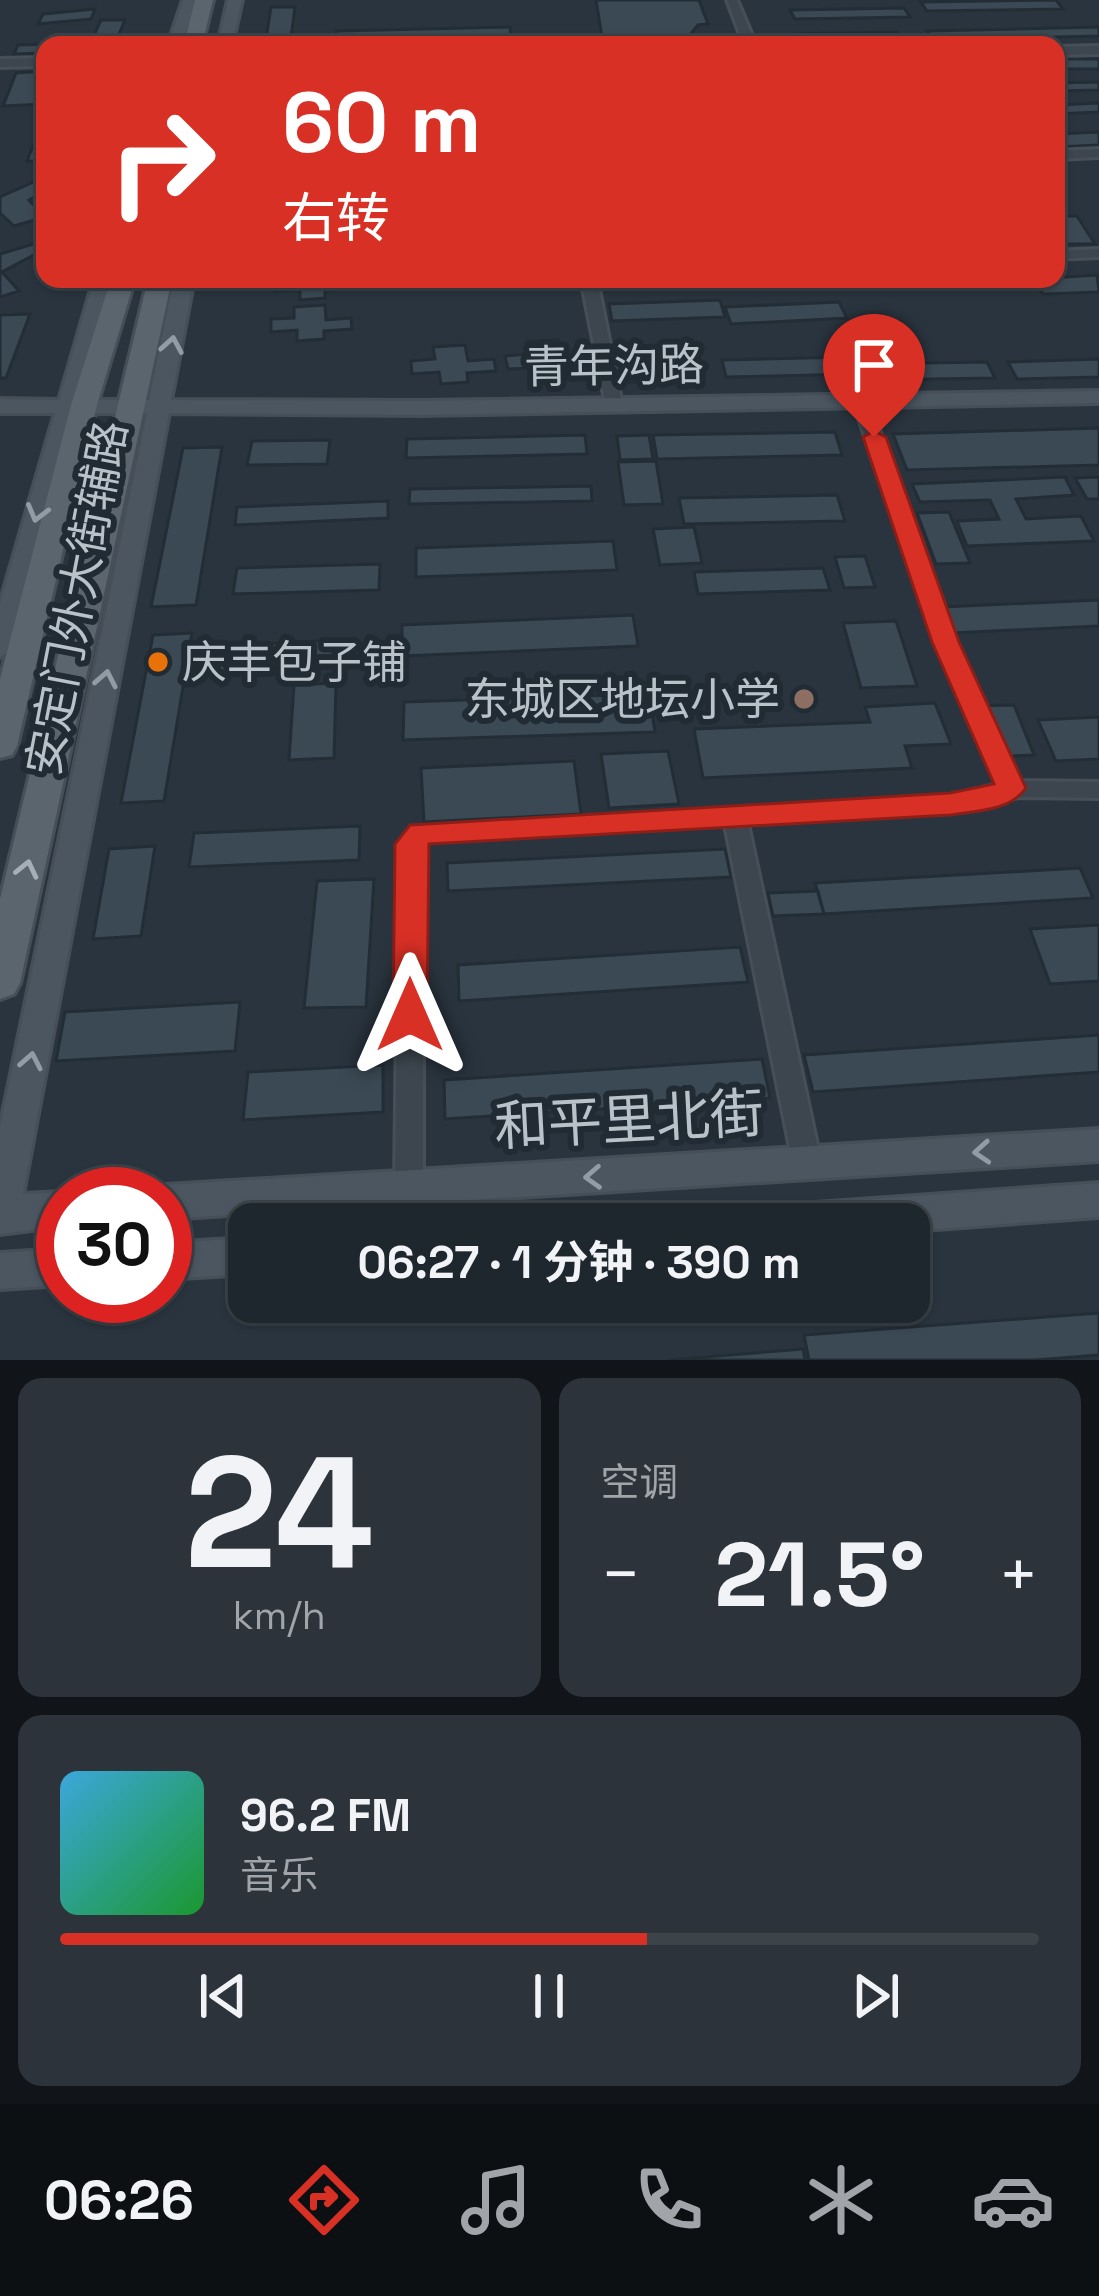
<!DOCTYPE html>
<html lang="zh">
<head>
<meta charset="utf-8">
<style>
  body { margin:0; font-family:"Space Grotesk","Noto Sans SC",sans-serif; background:#2c333a; color:#f1f3f6; height:100vh; display:flex; flex-direction:column; font-size:45px; white-space:nowrap }
  * { box-sizing:border-box; margin:0 }
  p { font-size:39px; color:#a1a5aa }
  .icon { flex:none; width:66px; height:66px; fill:none; stroke:currentColor; stroke-width:2; stroke-linecap:round; stroke-linejoin:round }
  .map { position:relative; height:1360px; overflow:hidden }
  .details { display:flex; flex-direction:column; gap:18px; padding:18px; background:#111519; flex:1 }
  .details>* { flex:none }
  .top-card { position:absolute; left:36px; top:36px; width:1029px; height:252px; border-radius:24px; box-shadow:0 3px 9px #0004,0 0 0 3px #3c444a; background:#d93025; color:#fff; overflow:hidden }
  .speed { position:absolute; left:36px; top:1167px; display:flex; gap:24px; font-size:60px; font-weight:700; text-align:center }
  .speed>* { display:grid; place-content:center; width:156px; height:156px; border-radius:50%; background:#1f272e; box-shadow:0 3px 9px #0004,0 0 0 3px #3c444a; line-height:1 }
  .speed .limit { border:18px solid #d22; background:#fff; color:#111 }
  .pin { position:absolute; display:grid; place-items:center; width:102px; height:102px; color:#fff; margin:-123px -51px; border-radius:50% 50% 50% 0; rotate:-45deg; box-shadow:0 0 12px #0007 }
  .pin .icon { rotate:45deg }
  .me { position:absolute; width:132px; margin:-66px; rotate:0deg; stroke-linejoin:round; filter:drop-shadow(0 0 9px #0008) }
  .turn { display:flex; align-items:center; gap:42px; height:252px; padding:0 48px; font-size:54px }
  .turn .icon { width:156px; height:156px; stroke-width:2.5 }
  .turn b { display:block; font-size:84px; line-height:102px }
  .big { font-size:90px; font-weight:700; line-height:1.1 }
  .details .tile { flex:1; display:flex; flex-direction:column; justify-content:center; gap:18px; min-width:0; padding:0 42px; border-radius:24px; background:#2c333a }
  .details .dial { align-items:center; gap:0 }
  .dial b { font-size:156px; line-height:1 }
  .song { display:flex; align-items:center; gap:36px }
  .cover { width:144px; height:144px; border-radius:18px; background:linear-gradient(135deg,hsl(200 70% 55%),hsl(130 70% 35%)) }
  .played { height:12px; border-radius:6px; background:linear-gradient(90deg,#d93025 60%,#3c444a 60%) }
  .keys { display:flex; justify-content:space-around; direction:ltr }
  .heat { display:flex; justify-content:space-between; align-items:center; font-size:66px; direction:ltr }
  .details .tiles { flex:1; display:grid; gap:18px; grid-template-columns:1fr 1fr }
  .tile:last-child { grid-column:span 2 }
  .trip { position:absolute; left:228px; top:1203px; width:702px; height:120px; border-radius:24px; background:#1f272e; box-shadow:0 3px 9px #0004,0 0 0 3px #3c444a; font-weight:700; line-height:120px; text-align:center }
  .tabs { display:flex; height:192px; justify-content:space-around; align-items:center; background:#0c1012; color:#a1a5aa }
  .tabs .icon { width:84px; height:84px }
  .tabs .selected { color:#d93025 }
  .tabs b { font-size:54px; color:#f1f3f6 }
  .map>svg:first-child { display:block }
  .building { fill:#3b4954; stroke:#232d36; stroke-width:3 }
  .lines { fill:none; stroke-linecap:round; stroke-linejoin:round }
  .street-casing { stroke:#464f58; stroke-width:6 }
  .secondary-casing { stroke:#464f58; stroke-width:6 }
  .primary-casing { stroke:#464f58; stroke-width:6 }
  .street { fill:#3d464e; fill-rule:evenodd }
  .secondary { fill:#4b5661; fill-rule:evenodd }
  .primary { fill:#5b656e; fill-rule:evenodd }
  .oneway { stroke:#929ca5 }
  .oneway2 { stroke:#a6afb7 }
  .route { fill:#d93025; stroke:#8d1f18; stroke-width:3 }
  .food-dot { fill:#e8710a; stroke:#212b34; stroke-width:4.5 }
  .education-dot { fill:#8d6e63; stroke:#212b34; stroke-width:4.5 }
  .labels { text-anchor:middle; dominant-baseline:central; stroke-width:12; stroke-linejoin:round; paint-order:stroke }
  .street-label { font-size:45px; fill:#b9c1c9; stroke:#212b34 }
  .poi-label { font-size:45px; fill:#b9c1c9; stroke:#212b34; text-anchor:start }
  .near-street-label { font-size:54px; fill:#b9c1c9; stroke:#212b34 }
</style>
</head>
<body>
<div class="map">
<svg width="1099" height="1360" viewBox="0 0 1099 1360">
  <rect width="100%" height="100%" fill="#29343e"/>
  <path class="building" d="M596,0H699L708,24L698,25L689,36L659,45L603,43Z
    M1056,0L1063,9L927,11L921,2Z
    M271,7H295L290,45H265Z
    M904,8L910,17L795,19L790,10Z
    M95,9L91,19L38,24L43,14Z
    M101,20H125L116,41L91,42Z
    M510,27L511,42L503,45H334L336,31Z
    M1099,27V36L933,40L927,31Z
    M897,32L903,41L798,43L794,34Z
    M114,42L45,45V53L14,54L18,45Z
    M1056,59H1099V69H1056Z
    M45,71V104L3,106L16,73Z
    M1099,82V90L1056,91V83Z
    M1099,103V112L1056,114V105Z
    M45,116V161H27Z
    M1099,132V145L1056,147V134Z
    M45,177V191L29,200L45,217L14,226L0,213V197Z
    M1056,216H1077L1095,244H1056Z
    M40,242L45,249L2,272L19,291L0,297V254Z
    M1097,275L1099,292L1043,294L1033,279Z
    M352,279V289L325,290V298L300,300V290L274,291V280Z
    M720,300L725,317L612,321L609,304Z
    M839,302L847,318L731,324L725,307Z
    M325,305L326,320L351,318L352,329L324,331V339L297,341V330L271,332V319L294,318V307Z
    M30,314L6,378H0V315Z
    M558,340L563,356L588,355L591,366L562,368L565,377L538,379L535,368L508,369L505,356L529,354L526,342Z
    M465,345L468,361L494,359L496,371L467,373L468,382L441,384L439,372L412,374L411,361L435,359L433,347Z
    M689,353L694,381L622,382L618,354Z
    M851,357L857,374L726,377L722,360Z
    M1099,359V377L1017,379L1008,362Z
    M987,362L995,378L864,380L858,364Z
    M1099,428V465L907,470L893,434Z
    M835,432L842,455L657,459L653,435Z
    M585,435L587,454L406,458L407,439Z
    M649,435L653,459L620,460L617,436Z
    M330,440L327,464L247,465L252,441Z
    M222,447L196,605L151,607L183,448Z
    M656,461L663,504L624,505L618,462Z
    M1065,477L1074,495L1016,499L1026,519L1081,516L1094,541L967,546L957,521L999,519L990,500L920,502L912,484Z
    M1099,477V499H1087L1075,478Z
    M591,486L592,501L409,504L410,489Z
    M837,495L845,521L684,524L679,498Z
    M388,501V518L235,525L237,507Z
    M949,512L970,563L936,564L917,513Z
    M694,527L702,563L660,565L653,529Z
    M613,541L617,570L416,577V548Z
    M865,556L875,587L844,588L835,557Z
    M380,564L379,590L233,594L237,568Z
    M823,568L830,590L698,594L694,572Z
    M1099,600V626L952,633L942,607Z
    M633,615L638,646L402,656V625Z
    M896,621L917,686L861,688L843,623Z
    M192,633L164,801L121,803L153,635Z
    M333,640V668L208,674L212,647Z
    M336,683L334,758L289,760L294,685Z
    M649,694L655,732L403,740L404,702Z
    M935,703L951,744L905,746L912,768L703,778L694,729L870,722L865,707Z
    M1014,705L1034,755L986,757L968,706Z
    M1099,717V759L1056,761L1038,720Z
    M668,751L679,804L609,808L601,754Z
    M574,761L581,814L424,822L421,768Z
    M360,826L359,860L189,867L194,833Z
    M155,846L141,936L93,939L109,849Z
    M725,849L731,877L448,891L447,863Z
    M1080,868L1093,898L824,914L815,883Z
    M374,879L366,1007L304,1008L317,881Z
    M818,891L824,914L773,916L768,893Z
    M1099,925V981L1050,984L1030,929Z
    M740,947L748,982L459,1001L458,965Z
    M240,1002L235,1051L56,1061L65,1012Z
    M1099,1035V1072L813,1092L804,1055Z
    M762,1059L770,1098L445,1119L444,1080Z
    M383,1065V1112L243,1120L248,1072Z
    M1099,1313V1355L1035,1360H809L804,1335Z
    M803,1349L805,1360H669Z"/>
  <g class="lines">
    <defs>
      <path id="street" d="M727,0H737L756,45H744Z
        M1099,46V54L1056,55V47Z
        M45,58V66L0,67V59Z
        M1099,149V157L1056,159V151Z
        M1099,249V257L1056,259V251Z
        M581,279H597L622,405L620,409H608L606,405Z
        M861,396L869,401L955,642L1019,781L1099,782V798L1019,797L950,812L748,824L821,1163L817,1172L807,1176L797,1172L793,1163L725,825L427,841L423,847V1186L419,1195L409,1199L399,1195L395,1186L399,845L413,827L950,796L998,784L935,642L853,401Z"/>
      <path id="secondary" d="M183,0H197L182,45H168Z
        M228,0H242L232,45H218Z
        M94,279H114L81,400H149L174,279H194L171,400L421,401L1099,391V403L421,415L169,413L23,1194L63,1192L68,1194H63V1226L0,1234V1127L147,413H77L13,648L0,657V603L55,413H0V399L59,400Z
        M1099,1129V1161L165,1219V1194H150L165,1185Z
        M1099,1183V1217L909,1231V1224H741L747,1212L760,1207Z
        M249,1238V1274L165,1279V1243Z
        M63,1249V1285L0,1289V1253Z"/>
      <path id="primary" d="M195,0H213L202,45H184Z
        M111,279H135L97,405L17,746L12,755L0,758V679L71,405Z
        M148,279H172L20,983L14,994L0,999V899Z"/>
    </defs>
    <use href="#street" class="street-casing"/>
    <use href="#secondary" class="secondary-casing"/>
    <use href="#primary" class="primary-casing"/>
    <use href="#street" class="street"/>
    <use href="#secondary" class="secondary"/>
    <use href="#primary" class="primary"/>
  </g>
  <defs><path id="oneway-chevron" d="M-2-3.5L2.5 0L-2 3.5" fill="none" stroke-width="1.6" stroke-linecap="round" stroke-linejoin="round" transform="scale(3)"/></defs>
  <g class="oneway">
    <use href="#oneway-chevron" transform="translate(172 345) rotate(-80)"/>
    <use href="#oneway-chevron" transform="translate(37 513) rotate(105)"/>
    <use href="#oneway-chevron" transform="translate(106 679) rotate(-79)"/>
    <use href="#oneway-chevron" transform="translate(31 1061) rotate(-79)"/>
    <use href="#oneway-chevron" transform="translate(982 1152) rotate(176)"/>
    <use href="#oneway-chevron" transform="translate(593 1177) rotate(177)"/>
  </g>
  <use class="oneway2" href="#oneway-chevron" transform="translate(27 869) rotate(-77)"/>
  <path class="route" d="M874,431L886,437L959,642L1026,788C1010,811 976,811 950,815L429,844L427,1015L422,1025L410,1029L398,1025L393,1015L395,844L410,825L950,793L994,784L932,642L863,437Z"/>
  <circle class="food-dot" cx="158" cy="662" r="12"/>
  <circle class="education-dot" cx="804" cy="699" r="12"/>
  <g class="labels">
    <g class="street-label">
      <text transform="translate(614 366) rotate(-1)">青年沟路</text>
      <text transform="translate(77 598) rotate(-79)">安定门外大街辅路</text>
    </g>
    <g class="poi-label">
      <text x="182" y="662">庆丰包子铺</text>
      <text x="780" y="699" text-anchor="end">东城区地坛小学</text>
    </g>
    <g class="near-street-label">
      <text transform="translate(629 1120) rotate(-3)">和平里北街</text>
    </g>
  </g>
</svg>
<div class="speed"><div class="limit">30</div></div>
<div class="pin" style="left:874px;top:437px;background:#d93025"><svg class="icon" aria-label="arrive" viewBox="0 0 24 24"><path d="M6 21V4h12l-3 4 3 4H6"/></svg></div>
<svg class="me" style="left:410px;top:1015px" viewBox="-20 -20 40 40"><path d="M0-17L14 15 0 8-14 15z" fill="#d93025" stroke="#fff" stroke-width="4"/></svg>
<div class="trip">06:27 · 1 分钟 · 390 m</div>
<div class="top-card">
<div class="turn"><svg class="icon" aria-label="right" viewBox="0 0 24 24"><path d="M7 20v-9h11M14 6l5 5-5 5"/></svg><div><b>60 m</b>右转</div></div>
</div>
</div>
<section class="details">
<div class="tiles">
<div class="tile dial"><b>24</b><p>km/h</p></div>
<div class="tile"><p>空调</p>
<div class="heat"><a>−</a><b class="big">21.5°</b><a>+</a></div>
</div>
<div class="tile">
<div class="song"><i class="cover"></i><div><b>96.2 FM</b><p>音乐</p></div></div>
<div class="played"></div>
<div class="keys"><svg class="icon" aria-label="previous" viewBox="0 0 24 24"><path d="M18 5L8 12l10 7zM5 5v14"/></svg><svg class="icon" aria-label="pause" viewBox="0 0 24 24"><path d="M8 5v14M16 5v14"/></svg><svg class="icon" aria-label="next" viewBox="0 0 24 24"><path d="M6 5l10 7-10 7zM19 5v14"/></svg></div>
</div>
</div>
</section>
<nav class="tabs">
<b>06:26</b>
<svg class="icon selected" aria-label="directions" viewBox="0 0 24 24"><path d="M12 3l9 9-9 9-9-9zM9 14v-3h6M13 9l2 2-2 2"/></svg>
<svg class="icon" aria-label="music" viewBox="0 0 24 24"><path d="M9 18V5l10-2v13"/><circle cx="6" cy="18" r="3"/><circle cx="16" cy="16" r="3"/></svg>
<svg class="icon" aria-label="phone" viewBox="0 0 24 24"><path d="M5 4h4l2 5-3 2q2 4 5 5l2-3 5 2v4C11 20 4 13 5 4z"/></svg>
<svg class="icon" aria-label="climate" viewBox="0 0 24 24"><path d="M12 3v18M4 7l16 10M4 17L20 7"/></svg>
<svg class="icon" aria-label="car" viewBox="0 0 24 24"><path d="M5 17H2v-5l4-1 3-4h7l3 4 3 1v5h-3M9 17h6M6 11h13"/><circle cx="7" cy="17" r="2"/><circle cx="17" cy="17" r="2"/></svg>
</nav>
</body>
</html>
